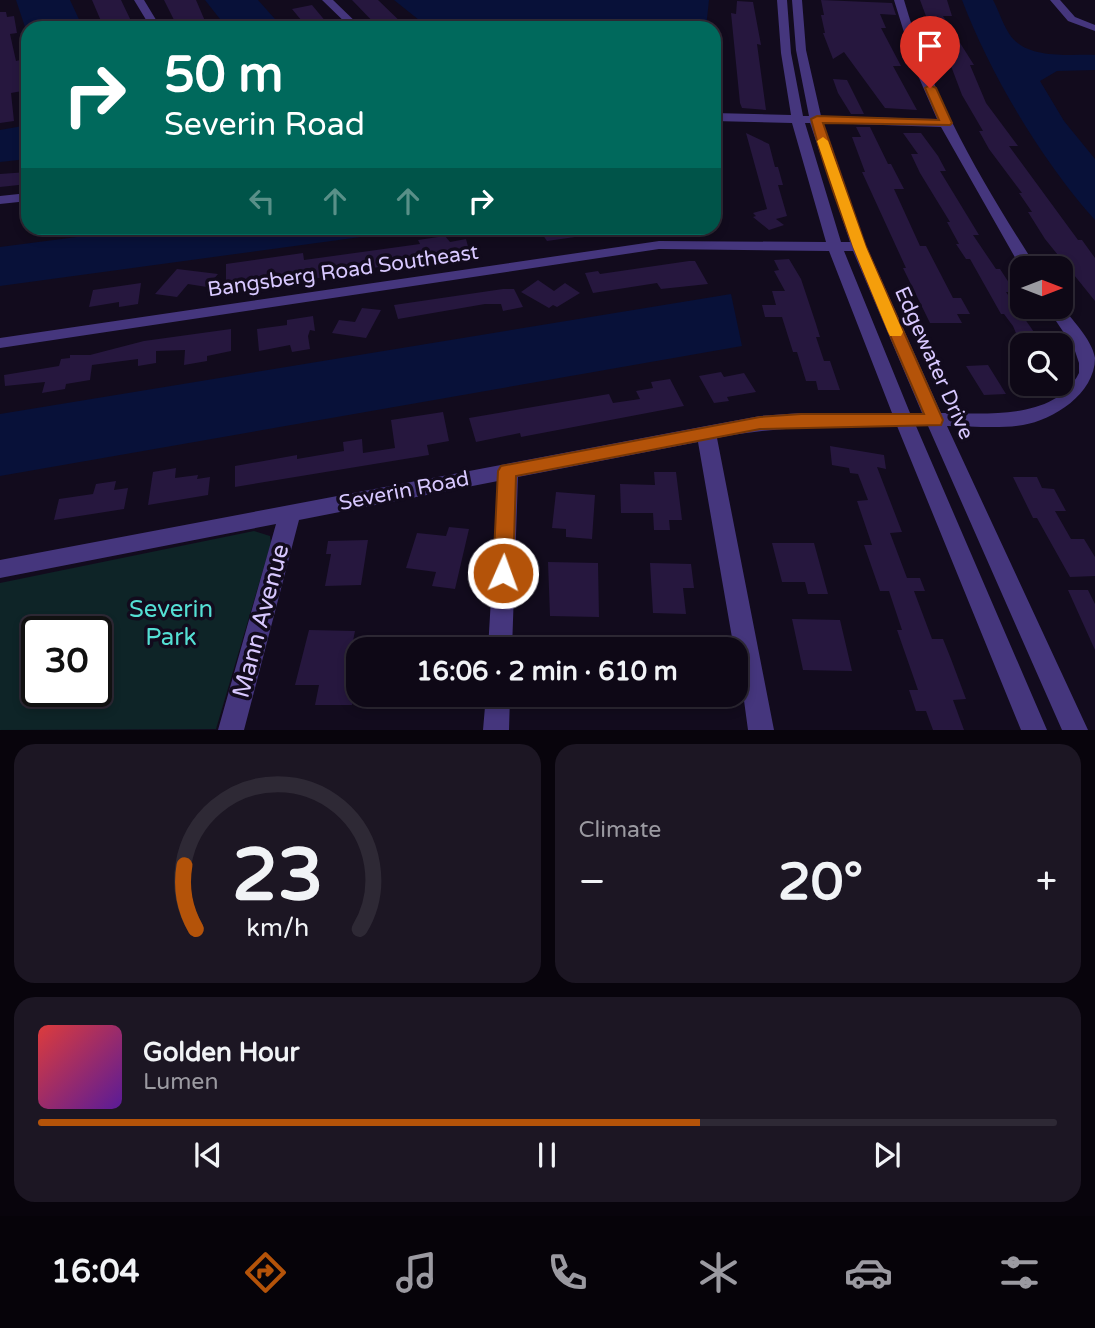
<!DOCTYPE html>
<html lang="en">
<head>
<meta charset="utf-8">
<style>
  body { margin:0; font-family:"Varela Round",sans-serif; background:#1c1623; color:#f1f3f6; height:100vh; display:flex; flex-direction:column; font-size:26px; white-space:nowrap }
  * { box-sizing:border-box; margin:0 }
  p { font-size:23px; color:#9b9aa1 }
  .icon { flex:none; width:38px; height:38px; fill:none; stroke:currentColor; stroke-width:2; stroke-linecap:round; stroke-linejoin:round }
  .map { position:relative; height:730px; overflow:hidden }
  .side { display:flex; flex-direction:column; gap:14px; padding:14px; background:#08040c; flex:1 }
  .side>* { flex:none }
  .hud { position:absolute; left:21px; top:21px; width:700px; height:214px; border-radius:21px; box-shadow:0 4px 10px #0003,0 0 0 2px #2e2935; background:#00695c; color:#fff; overflow:hidden }
  .needle { width:46px; rotate:90deg }
  .controls { position:absolute; left:1010px; top:256px; display:grid; gap:14px }
  .controls a { display:grid; place-items:center; width:63px; height:63px; border-radius:14px; background:#0e0816; box-shadow:0 4px 10px #0003,0 0 0 2px #2e2935; font-size:35px }
  .speed { position:absolute; left:21px; top:616px; display:flex; gap:14px; font-size:35px; font-weight:700; text-align:center }
  .speed>* { display:grid; place-content:center; width:91px; height:91px; border-radius:50%; background:#0e0816; box-shadow:0 4px 10px #0003,0 0 0 2px #2e2935; line-height:1 }
  .speed .limit { border:4px solid #111; border-radius:10px; background:#fff; color:#111 }
  .pin { position:absolute; display:grid; place-items:center; width:60px; height:60px; color:#fff; margin:-72px -30px; border-radius:50% 50% 50% 0; rotate:-45deg; box-shadow:0 0 7px #0007 }
  .pin .icon { rotate:45deg }
  .me { position:absolute; width:77px; margin:-38px; rotate:2deg; stroke-linejoin:round; filter:drop-shadow(0 0 5px #0008) }
  .turn { display:flex; align-items:center; gap:24px; height:147px; padding:0 28px; font-size:32px }
  .turn .icon { width:91px; height:91px; stroke-width:2.5 }
  .turn b { display:block; font-size:49px; line-height:60px }
  .lanes { display:flex; align-items:center; height:66px; padding:0 28px; background:#0003; justify-content:center; gap:35px; direction:ltr }
  .lanes .off { opacity:.35 }
  .big { font-size:52px; font-weight:700; line-height:1.1 }
  .side .tile { flex:1; display:flex; flex-direction:column; justify-content:center; gap:10px; min-width:0; padding:0 24px; border-radius:21px; background:#1c1623 }
  .side .dial { align-items:center; gap:0 }
  .dial svg { height:182px; overflow:visible; fill:none; stroke:#2e2935; stroke-width:7; stroke-linecap:round; text-anchor:middle }
  .dial text { fill:#f1f3f6; stroke:none }
  .song { display:flex; align-items:center; gap:21px }
  .cover { width:84px; height:84px; border-radius:10px; background:linear-gradient(135deg,hsl(0 70% 55%),hsl(270 70% 35%)) }
  .played { height:7px; border-radius:4px; background:linear-gradient(90deg,#b45309 65%,#2e2935 65%) }
  .keys { display:flex; justify-content:space-around; direction:ltr }
  .heat { display:flex; justify-content:space-between; align-items:center; font-size:38px; direction:ltr }
  .side .tiles { flex:1; display:grid; gap:14px; grid-template-columns:1fr 1fr }
  .tile:last-child { grid-column:span 2 }
  .trip { position:absolute; left:346px; top:637px; width:402px; height:70px; border-radius:21px; background:#0e0816; box-shadow:0 4px 10px #0003,0 0 0 2px #2e2935; font-weight:700; line-height:70px; text-align:center }
  .dock { display:flex; height:112px; justify-content:space-around; align-items:center; background:#060309; color:#9b9aa1 }
  .dock .icon { width:49px; height:49px }
  .dock .current { color:#b45309 }
  .dock b { font-size:32px; color:#f1f3f6 }
  .map>svg:first-child { display:block }
  .green { fill:#0e2427; fill-rule:evenodd }
  .water { fill:#081139 }
  .building { fill:#26173e }
  .lines { fill:none; stroke-linecap:round; stroke-linejoin:round }
  .minor { fill:#45367d; fill-rule:evenodd }
  .route { fill:#b45309; stroke:#753606; stroke-width:2 }
  .slow { fill:#f59e0b }
  .labels { text-anchor:middle; dominant-baseline:central; stroke-width:7; stroke-linejoin:round; paint-order:stroke }
  .street-label { font-size:21px; fill:#d8c8ff; stroke:#120b1d }
  .near-park-label { font-size:24px; fill:#54dfd4; stroke:#120b1d }
  .near-street-label { font-size:24px; fill:#d8c8ff; stroke:#120b1d }
</style>
</head>
<body>
<div class="map">
<svg width="1095" height="730" viewBox="0 0 1095 730">
  <rect width="100%" height="100%" fill="#120b1d"/>
  <path class="green" d="M254,531L270,536L271,543L216,729L0,730V583ZM37,632H96V691H37Z"/>
  <path class="water" d="M16,0H70L83,28H28V36Z
    M205,0H258L283,28H227Z
    M394,0H709L706,28H429Z
    M962,0H993C999,11 1003,25 1010,35C1027,60 1070,54 1095,55V70L1057,71L1040,81L1064,121L1095,159V220C1042,161 990,74 962,0Z
    M28,125V159L0,162V130Z
    M146,228H427L0,286V247Z
    M731,294L742,346L0,476V414Z"/>
  <path class="building" d="M92,0H121L133,25L104,28Z
    M164,0H196L208,28H178Z
    M352,0H378L407,28H379Z
    M821,0L892,3L896,15L880,14L886,28H881L901,66H893L917,110L885,108L844,52L833,59L823,33H825L821,15H824Z
    M920,0H947L952,16H943L974,65H970L986,103L1018,146H1009L1078,240H1082L1095,258V301L1045,239L1028,212H1032L1019,193H1022L989,149L979,131H983L962,95L951,66L933,35Z
    M737,1L753,2L761,45L757,44L766,110L742,108L740,103L731,13L736,14Z
    M312,5L327,23L306,26L292,9Z
    M0,12H6L7,17L14,16L17,33L10,34L16,61L20,60L22,77L28,76V90L11,93L14,121L0,123Z
    M833,79L847,80L864,114H851L838,93Z
    M856,127H870L888,164H891L904,189H894L920,246H926L953,298H961L970,314H957L962,323H930L903,268H906L862,172H865L852,137H861Z
    M746,133L769,144L775,167H778L783,185H778L787,216L776,219L784,225L769,230L753,217L756,216L753,213L767,209Z
    M903,133H921L938,156L946,171H940L979,235H973L996,269H1000L1015,292H1006L1043,345H1021L1013,326L1004,314H1001L970,259H966L956,244H959L947,222H950L920,173L911,154H918Z
    M28,172V184L0,187V174Z
    M538,228H588L589,235L547,241Z
    M445,236L450,242L466,239L470,254L365,269V265L332,270V276L291,282L290,276L244,283V287L226,290V264L303,253L304,260L420,244L418,240Z
    M789,259L801,279L816,324L820,337H816L824,361H830L840,390H818L816,381H806L797,352H793L782,317H765L762,305H776L772,291H785L774,271L779,270L774,260Z
    M689,261H695L708,284L661,289L657,283L593,293L585,273L598,271L600,274Z
    M177,269L218,274L207,287L188,284L177,297L155,294Z
    M538,280L554,291L565,283L580,293L557,307L553,305L549,308L521,292Z
    M141,283L138,304L119,307V302L89,307L93,290Z
    M503,289H514L523,307L503,311L501,304H485L398,319L394,305Z
    M362,308L381,310L366,338L332,333L339,320L355,322Z
    M313,316L315,331L310,330L308,336L310,349L292,352L290,345L259,351L257,329L287,325V320Z
    M231,329V351L207,356V361L184,365L185,350L156,351V363L138,366V359L92,365L90,380L66,384L65,389L42,393L45,382L5,386L4,375L59,366L61,359L70,358V355H90L144,341Z
    M988,365L1006,394L984,395L966,366Z
    M721,372L724,377L744,373L756,392L727,397L729,401L714,403L699,376Z
    M670,379L684,406L521,437L520,433L476,442L469,418L609,394L613,403L640,399L636,391L653,388L651,382Z
    M443,412L449,441L427,445L429,455L235,487V466L297,455V459L344,451L343,442L362,439L363,453L395,448L391,420Z
    M830,446L884,455L886,469L877,467L902,532L890,533L907,578H920L925,591H914L932,639H943L951,659L966,699L953,700L964,730H933L926,711H916L909,690H918L897,630H902L889,591H880L864,545H872L857,501L868,500L858,474L850,473L849,468L832,465Z
    M176,468L175,478L198,475L197,479L210,477L208,495L148,505L153,472Z
    M654,472H676L682,520H669L670,530H654L653,513H621L620,484L655,485Z
    M1013,477H1037L1042,488L1054,489L1066,511H1055L1071,539H1084L1095,557V576L1070,577L1037,518H1033Z
    M116,481L114,490L128,488L124,509L54,520L59,499L93,494L96,484Z
    M556,492L595,495L592,539L566,537V529L552,528Z
    M449,527L469,529L455,589L432,586L436,572L406,568L417,533L446,536Z
    M368,540L361,585L325,586L331,554H326L328,541Z
    M772,543H814L828,594H808L805,582H782Z
    M548,562L598,563L599,617L550,616Z
    M650,563L691,564L694,588H683L686,614L653,613Z
    M1068,590H1088L1095,604V650Z
    M792,619L840,620L852,671L803,670Z
    M309,630L355,631L344,685H356L352,705H315L319,685H295Z
    M411,635H456L455,649H409Z
    M654,695H710L712,708H655Z"/>
  <g class="lines">
    <path class="minor" d="M134,0H144L161,28H151Z
      M322,0H333L362,28H351Z
      M777,0H787L791,53L803,116H809L796,50L792,0H802L806,50L821,116L937,119L916,71L894,0H904C932,98 982,182 1037,268H1021L941,127L823,123L865,243L941,413C985,413 1055,421 1079,373V363L1074,348L1046,306H1060V304C1071,319 1092,339 1095,358C1095,394 1053,420 1023,425C999,429 971,426 947,426L1088,730H1062L928,426H916L1047,730H1021L897,426C836,426 777,426 717,438L774,730H748L737,649H734L698,442L518,477L512,649H488L498,481L299,520L244,730H218L276,524L0,578V560L706,426L760,416L801,413H892L829,251L659,249L0,348V338L659,241L826,242L792,123L714,121V113L791,115L781,53ZM805,123H810L850,242H841ZM844,251H853L922,413H910Z
      M1050,0H1060L1075,17L1095,25V31L1068,21Z
      M28,193V201L0,204V196Z
      M486,695H510L509,730H483Z"/>
  </g>
  <path class="route" d="M930,85L936,88L952,123L950,125L823,123L866,247L943,420L941,425L760,429L516,476L513,573L510,579L503,581L496,579L493,573L498,471L501,466L760,417L801,414H924C883,318 838,221 811,119L817,116L939,120L925,88Z"/>
  <path class="slow" d="M823,137L828,141L866,247L903,332L901,336H890L888,332L853,247L817,141Z"/>
  <g class="labels">
    <g class="street-label">
      <text transform="translate(343 271) rotate(-8)">Bangsberg Road Southeast</text>
      <text transform="translate(934 363) rotate(66)">Edgewater Drive</text>
      <text transform="translate(404 491) rotate(-11)">Severin Road</text>
    </g>
    <g class="near-park-label">
      <text x="171" y="609">Severin<tspan x="171" dy="28">Park</tspan></text>
    </g>
    <g class="near-street-label">
      <text transform="translate(261 621) rotate(-75)">Mann Avenue</text>
    </g>
  </g>
</svg>
<div class="controls">
<a><svg class="needle" viewBox="-14 -14 28 28"><path d="M0-13l5 13h-10z" fill="#e53935"/><path d="M0 13l5-13h-10z" fill="#9b9aa1"/></svg></a>
<a><svg class="icon" aria-label="search" viewBox="0 0 24 24"><circle cx="10" cy="10" r="6"/><path d="M15 15l6 6"/></svg></a>
</div>
<div class="speed"><div class="limit">30</div></div>
<div class="pin" style="left:930px;top:88px;background:#d93025"><svg class="icon" aria-label="arrive" viewBox="0 0 24 24"><path d="M6 21V4h12l-3 4 3 4H6"/></svg></div>
<svg class="me" style="left:503px;top:573px" viewBox="-20 -20 40 40"><circle r="17" fill="#b45309" stroke="#fff" stroke-width="3"/><path d="M0-11L8 9 0 5-8 9z" fill="#fff"/></svg>
<div class="trip">16:06 · 2 min · 610 m</div>
<div class="hud">
<div class="turn"><svg class="icon" aria-label="right" viewBox="0 0 24 24"><path d="M7 20v-9h11M14 6l5 5-5 5"/></svg><div><b>50 m</b>Severin Road</div></div>
<div class="lanes"><svg class="icon off" aria-label="left" viewBox="0 0 24 24"><path d="M17 20v-9H6M10 6l-5 5 5 5"/></svg><svg class="icon off" aria-label="ahead" viewBox="0 0 24 24"><path d="M12 20V5M6 11l6-6 6 6"/></svg><svg class="icon off" aria-label="ahead" viewBox="0 0 24 24"><path d="M12 20V5M6 11l6-6 6 6"/></svg><svg class="icon" aria-label="right" viewBox="0 0 24 24"><path d="M7 20v-9h11M14 6l5 5-5 5"/></svg></div>
</div>
</div>
<section class="side">
<div class="tiles">
<div class="tile dial"><svg viewBox="0 0 100 80">
<path d="M14 69A42 42 0 1 1 86 69"/>
<path d="M14 69A42 42 0 0 1 9 41" stroke="#b45309"/>
<text x="50" y="56" font-size="32" font-weight="700">23</text>
<text x="50" y="72" font-size="11">km/h</text>
</svg></div>
<div class="tile"><p>Climate</p>
<div class="heat"><a>−</a><b class="big">20°</b><a>+</a></div>
</div>
<div class="tile">
<div class="song"><i class="cover"></i><div><b>Golden Hour</b><p>Lumen</p></div></div>
<div class="played"></div>
<div class="keys"><svg class="icon" aria-label="previous" viewBox="0 0 24 24"><path d="M18 5L8 12l10 7zM5 5v14"/></svg><svg class="icon" aria-label="pause" viewBox="0 0 24 24"><path d="M8 5v14M16 5v14"/></svg><svg class="icon" aria-label="next" viewBox="0 0 24 24"><path d="M6 5l10 7-10 7zM19 5v14"/></svg></div>
</div>
</div>
</section>
<nav class="dock">
<b>16:04</b>
<svg class="icon current" aria-label="directions" viewBox="0 0 24 24"><path d="M12 3l9 9-9 9-9-9zM9 14v-3h6M13 9l2 2-2 2"/></svg>
<svg class="icon" aria-label="music" viewBox="0 0 24 24"><path d="M9 18V5l10-2v13"/><circle cx="6" cy="18" r="3"/><circle cx="16" cy="16" r="3"/></svg>
<svg class="icon" aria-label="phone" viewBox="0 0 24 24"><path d="M5 4h4l2 5-3 2q2 4 5 5l2-3 5 2v4C11 20 4 13 5 4z"/></svg>
<svg class="icon" aria-label="climate" viewBox="0 0 24 24"><path d="M12 3v18M4 7l16 10M4 17L20 7"/></svg>
<svg class="icon" aria-label="car" viewBox="0 0 24 24"><path d="M5 17H2v-5l4-1 3-4h7l3 4 3 1v5h-3M9 17h6M6 11h13"/><circle cx="7" cy="17" r="2"/><circle cx="17" cy="17" r="2"/></svg>
<svg class="icon" aria-label="filters" viewBox="0 0 24 24"><path d="M4 7h16M4 17h16"/><circle cx="9" cy="7" r="2"/><circle cx="15" cy="17" r="2"/></svg>
</nav>
</body>
</html>
